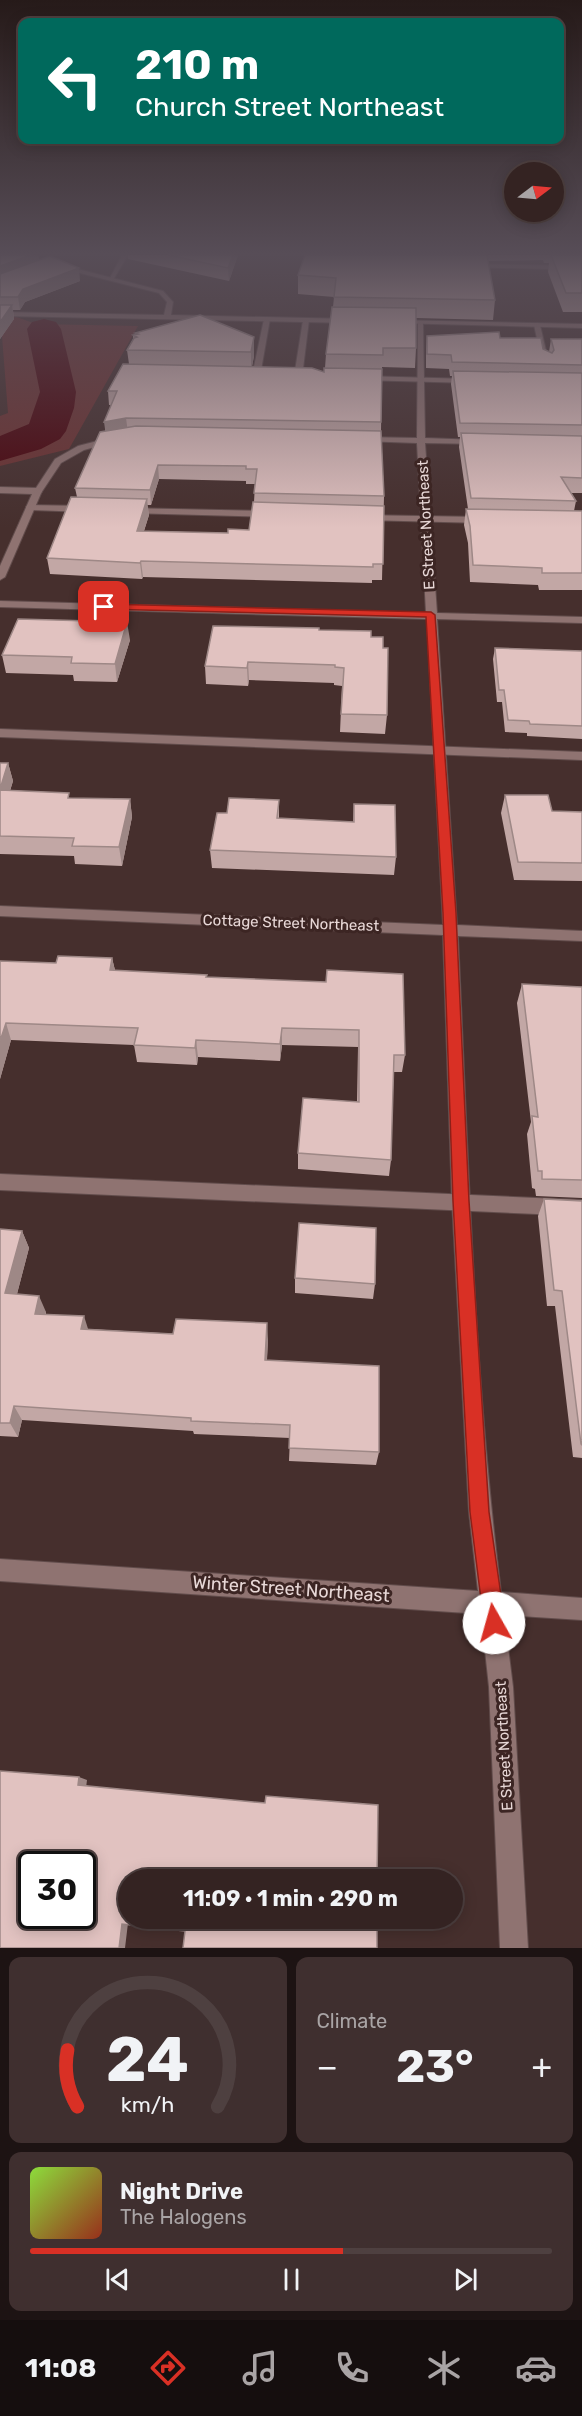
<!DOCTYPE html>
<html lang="en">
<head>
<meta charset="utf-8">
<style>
  body { margin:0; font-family:Rubik,sans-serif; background:#3f2f2f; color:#f1f3f6; height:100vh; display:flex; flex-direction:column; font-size:22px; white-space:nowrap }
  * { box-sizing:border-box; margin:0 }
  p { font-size:20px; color:#a9a4a5 }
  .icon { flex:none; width:33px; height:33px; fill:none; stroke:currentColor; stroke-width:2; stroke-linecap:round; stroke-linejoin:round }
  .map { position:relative; height:1948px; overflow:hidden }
  .sheet { display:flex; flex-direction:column; gap:9px; padding:9px; background:#1d1313; flex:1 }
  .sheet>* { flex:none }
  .top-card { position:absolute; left:18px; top:18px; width:546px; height:126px; border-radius:12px; box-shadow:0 3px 15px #0003,0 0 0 2px #4e4040; background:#00695c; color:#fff; overflow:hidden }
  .needle { width:39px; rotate:74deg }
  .buttons { position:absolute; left:504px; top:162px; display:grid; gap:12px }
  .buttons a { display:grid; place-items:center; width:60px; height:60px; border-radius:50%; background:#342322; box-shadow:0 3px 15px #0003,0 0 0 2px #4e4040; font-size:30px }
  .speed { position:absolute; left:18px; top:1851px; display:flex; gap:12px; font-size:30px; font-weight:700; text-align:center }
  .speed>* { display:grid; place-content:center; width:78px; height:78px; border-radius:50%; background:#342322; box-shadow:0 3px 15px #0003,0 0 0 2px #4e4040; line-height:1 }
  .speed .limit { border:3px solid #111; border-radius:9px; background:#fff; color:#111 }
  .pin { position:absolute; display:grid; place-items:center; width:51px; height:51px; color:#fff; margin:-26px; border-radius:12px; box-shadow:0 3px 9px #0006 }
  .me { position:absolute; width:66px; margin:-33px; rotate:353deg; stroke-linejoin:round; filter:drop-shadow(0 0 4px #0008) }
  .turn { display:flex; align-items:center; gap:21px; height:126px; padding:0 18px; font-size:27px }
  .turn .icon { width:78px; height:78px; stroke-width:2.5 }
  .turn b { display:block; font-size:42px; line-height:51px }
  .big { font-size:45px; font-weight:700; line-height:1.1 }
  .sheet .card { flex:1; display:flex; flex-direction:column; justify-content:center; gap:9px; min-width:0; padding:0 21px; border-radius:12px; background:#3f2f2f }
  .sheet .dial { align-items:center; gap:0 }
  .dial svg { height:156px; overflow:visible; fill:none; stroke:#4e4040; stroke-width:7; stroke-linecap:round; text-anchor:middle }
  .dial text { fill:#f1f3f6; stroke:none }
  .song { display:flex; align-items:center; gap:18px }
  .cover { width:72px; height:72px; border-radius:9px; background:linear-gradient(135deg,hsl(90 70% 55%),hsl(10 70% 35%)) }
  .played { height:6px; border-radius:3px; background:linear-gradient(90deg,#d93025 60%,#4e4040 60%) }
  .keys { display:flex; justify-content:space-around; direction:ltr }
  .heat { display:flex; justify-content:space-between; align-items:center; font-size:33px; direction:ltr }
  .sheet .tiles { flex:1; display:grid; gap:9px; grid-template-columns:1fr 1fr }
  .card:last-child { grid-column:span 2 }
  .trip { position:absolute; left:118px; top:1869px; width:345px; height:60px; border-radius:30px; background:#342322; box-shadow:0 3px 15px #0003,0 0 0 2px #4e4040; font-weight:700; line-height:60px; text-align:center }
  .menu { display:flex; height:96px; justify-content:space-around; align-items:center; background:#150e0e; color:#a9a4a5 }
  .menu .icon { width:42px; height:42px }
  .menu .current { color:#d93025 }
  .menu b { font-size:27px; color:#f1f3f6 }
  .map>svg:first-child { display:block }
  .green { fill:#6d3231 }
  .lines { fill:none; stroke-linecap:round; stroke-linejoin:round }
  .river { fill:#4b030b; fill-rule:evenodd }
  .lane-casing { stroke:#614c4b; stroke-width:2 }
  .street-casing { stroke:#614c4b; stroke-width:2 }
  .secondary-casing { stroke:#614c4b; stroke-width:2 }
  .lane { fill:#8f7371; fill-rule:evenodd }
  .street { fill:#8f7371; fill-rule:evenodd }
  .secondary { fill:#8f7371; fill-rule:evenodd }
  .wall { fill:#c2a7a5; fill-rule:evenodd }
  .shaded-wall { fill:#9e8886 }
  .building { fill:#e1c2c0; stroke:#9e8886; stroke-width:1.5; fill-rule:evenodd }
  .route { fill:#d93025; stroke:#8d1f18; stroke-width:1.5 }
  .labels { text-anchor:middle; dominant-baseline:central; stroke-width:6; stroke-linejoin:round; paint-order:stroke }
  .street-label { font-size:15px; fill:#e8d8d7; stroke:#3c2523 }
  .near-street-label { font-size:18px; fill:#e8d8d7; stroke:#3c2523 }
</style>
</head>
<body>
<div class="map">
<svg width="582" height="1948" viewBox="0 0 582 1948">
  <rect width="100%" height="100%" fill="#462f2d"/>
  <path class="green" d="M0,311L36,324L138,326L69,449L0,466V416L8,413Z"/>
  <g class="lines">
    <path class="river" d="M44,319L56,322L61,329L76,392L74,408L66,431L60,439L41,449L0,461V436L29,424L40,392L27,329L32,322Z"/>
    <defs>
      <path id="lane" d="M122,255H128L113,280H109Z
        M267,317L270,319L260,376L256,378L252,376L264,319Z
        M306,318L309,320L302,377L298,379L294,377L303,320Z
        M537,323L540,325L548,359L541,357L534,325Z
        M363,376L471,379L475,381L471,383L360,380V376Z
        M28,505L87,506L92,509L87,512L31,510L26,507Z
        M126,508L270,511L275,514L270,517L129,513L126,512Z
        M360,515L483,517L488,520L483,523L363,520L358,517Z
        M0,729L582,752V760L0,737Z
        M0,1174L582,1200V1216L0,1190Z"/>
      <path id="street" d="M468,264L582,266V270L466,267Z
        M418,321L423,322L425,438L479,440L483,442L479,444L425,443L437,613L582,617V623L437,619L457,925L582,931V941L458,936C468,1153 474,1376 501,1592L582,1598V1620L504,1615L513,1687L528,1948H500L489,1687L481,1614L0,1581V1559L478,1591L469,1512L452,1201L443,935L0,916V906L443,925L427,619L0,607V601L426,613L417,443L362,441L358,439L362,437L417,438Z
        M113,437H116V441L84,450L61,463L41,493H35L34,491L55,459L78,446Z"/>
      <path id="secondary" d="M62,265L163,291L173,302L171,315L351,319L354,321L351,323L0,316V312L164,315L167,302L159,293L60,268Z
        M396,320L582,324V328L394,323Z
        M0,487L38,488L42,491L5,577L0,580V566L32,494L0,493Z"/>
    </defs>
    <use href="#lane" class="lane-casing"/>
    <use href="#street" class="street-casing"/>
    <use href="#secondary" class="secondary-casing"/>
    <use href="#lane" class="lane"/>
    <use href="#street" class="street"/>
    <use href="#secondary" class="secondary"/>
  </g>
  <path class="wall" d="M0,255H38L39,260L80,281L25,302L20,310H13L14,319L0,339Z
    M128,255H238L229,281L128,259Z
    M305,255H582V312H563L548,272L549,263H544L543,260L488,261L495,300L493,320L416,318V348L415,368L382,367L381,431L384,496L382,580H372V583L143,577L142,579L50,574L47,558L77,497L75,488L105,431L111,405H109L108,391L129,364L127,350L133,339V335H135V333L254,337V356L252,366L324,372L325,368L326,354L333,307L334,297L298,294V275ZM159,479L246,481V484H255L254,502L249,530L228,533L144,531L149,515L147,505H151Z
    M427,336L500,338L549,352L551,339H582V493H571L576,501L574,511H582V590H539L538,585L470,582L468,543L464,525L466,509H468L459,447L460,437H458L451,384L452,376H450L449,369L426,368V349Z
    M319,630L371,637L383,648L387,715L385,734L340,732L342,686L334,685V683L249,680L248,686L206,684L205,666Z
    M130,640L117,682L74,681L73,675L6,673L2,655Z
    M495,648L582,651V739L527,736V733L505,732L502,702H497L493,659Z
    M0,763H8L13,781L10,791L71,798L130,799L132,817L122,866L75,864L74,856L0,854Z
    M505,795L552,811L582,812V881L514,880L501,813Z
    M279,800V818L353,822L354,804L396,857L394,875L212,868L210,850L227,813Z
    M112,958L115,970L207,977L326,982L405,1055L402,1072H393L391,1160L389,1176L298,1169V1153L357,1102L358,1047L282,1045L280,1061L198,1057L197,1065L137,1062L134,1045L11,1040L0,1079V961L56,963Z
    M522,984L582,987V1198L536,1196L535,1189L532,1188L527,1134L531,1122L517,1003Z
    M544,1199L582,1201V1458L573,1457L555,1306H547L538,1216Z
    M0,1229L22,1231L29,1248L17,1294L46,1312V1314L88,1329L268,1339L267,1360L379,1452L376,1465L289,1461L290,1438L194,1434L193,1431L22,1420L18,1437L0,1436Z
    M295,1278L375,1284L373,1299L295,1293Z"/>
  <path class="shaded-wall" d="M31,255H38L39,265L0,280V266Z
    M233,255H238L229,281L228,268Z
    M79,268L80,281L25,302L20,310L18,297L23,289Z
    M12,305L14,319L0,339V322Z
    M254,337V356L251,372V352Z
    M126,418L128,433L106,436L104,422Z
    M158,465L159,479L151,505L150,490Z
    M147,499L149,515L139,546L137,531Z
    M141,561L143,577L142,579L140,563Z
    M127,622L130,640L117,682L115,664Z
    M248,662L249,680L248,686L247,668Z
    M8,763L13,781L4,809L0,792V789Z
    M130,799L132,817L122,866L119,847Z
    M112,958L116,975L110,970Z
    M6,1023L11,1040L0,1079V1041Z
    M282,1028V1045L280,1061V1044Z
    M196,1040L198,1057L197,1065L195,1048Z
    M22,1231L29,1248L13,1309L5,1293Z
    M39,1296L46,1312L42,1329L35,1314Z
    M84,1316L89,1332L81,1329Z
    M267,1323L268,1339L266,1374L265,1360Z
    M14,1406L22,1420L18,1437L10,1423Z
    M79,1777L87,1780L86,1788L78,1785Z
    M128,1923L125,1948H119L122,1924Z"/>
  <path class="building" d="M0,255H31L0,266Z
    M168,255H233L228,268Z
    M305,255H487L495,300L334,297L336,278L298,275Z
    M551,255H582V293H566Z
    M50,256L79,268L23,289L18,297H0V274Z
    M0,305H12L0,322Z
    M332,307L416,308V348H383V355L326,354Z
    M200,315L254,337L251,352L127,350L134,338L137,337L133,335L138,334L135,333Z
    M499,332L500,338H541L543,349L552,353L554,350L551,339H582V365L452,362L451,355L427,354V336Z
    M123,364L312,368L324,372V368L382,369L381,422L126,418L104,422L117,391H108Z
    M453,371L582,373V425L460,423Z
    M136,426L381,431L384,496L254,493L257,469H246V466L158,465L150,490L75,488L100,432Z
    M461,433L582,436V478L561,477L576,501L471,498Z
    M71,497L147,499L137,531L228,533V529L249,530L253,502L384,506L383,564H373V567L141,561L140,563L47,558Z
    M466,509L582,511V573H542V568L473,565L470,526Z
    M18,619L127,622L115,664L71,663L72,657L2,655Z
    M213,626L319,628V630L371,631V637H383V648H388L387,715L341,714L344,668L335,667V665L248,662L247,668L205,666Z
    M495,648L582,651V726L530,724L529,721L508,720L504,690H499Z
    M0,763H8L0,789Z
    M0,790L69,793L68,798L130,799L119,847L72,846L74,838L0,836Z
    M505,795H548L552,811L582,812V863L518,862Z
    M229,798L279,800L277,818L354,822V804L395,805L396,857L210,850L217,813H227Z
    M58,956L112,958L110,970L207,975L206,977L326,982L327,970L403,974L405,1055H394L391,1160L298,1153L303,1098L359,1102V1030L282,1028L280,1044L196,1040L195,1048L134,1045L138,1028L6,1023L0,1041V961L56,963Z
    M522,984L582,987V1180L542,1179V1171H538L532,1116L538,1117Z
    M544,1199L582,1201V1445L581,1444L562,1291L554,1290Z
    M299,1223L376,1228L375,1284L295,1278Z
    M0,1229L22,1231L5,1293L39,1296L35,1314L84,1316L81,1329L173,1334L176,1319L267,1323L265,1360L379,1366V1452L289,1448L290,1425L191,1421V1418L14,1406L10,1423H0Z
    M0,1771L79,1777L78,1785L265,1803L266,1796L378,1805L377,1880H129V1918H377V1948H183L185,1931L122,1924L119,1948H0ZM32,1864H82V1916H32Z"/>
  <linearGradient id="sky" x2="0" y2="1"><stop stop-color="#261a19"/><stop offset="0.48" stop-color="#574d57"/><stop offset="1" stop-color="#574d57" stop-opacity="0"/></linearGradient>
  <rect width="582" height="528" fill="url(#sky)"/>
  <path class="route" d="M104,604L431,612L435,615L456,913L469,1201L489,1512L505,1623L502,1631L494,1634L487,1631L484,1623L470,1512L453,1201L443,913L426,617L101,609L100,607Z"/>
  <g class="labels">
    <g class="street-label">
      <text transform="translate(426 525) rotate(-93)">E Street Northeast</text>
      <text transform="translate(291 923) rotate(2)">Cottage Street Northeast</text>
      <text transform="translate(504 1746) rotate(-93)">E Street Northeast</text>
    </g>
    <g class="near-street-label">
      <text transform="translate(291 1589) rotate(4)">Winter Street Northeast</text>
    </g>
  </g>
</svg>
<div class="buttons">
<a><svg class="needle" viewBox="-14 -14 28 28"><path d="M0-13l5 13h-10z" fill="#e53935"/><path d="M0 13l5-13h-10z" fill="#a9a4a5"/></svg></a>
</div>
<div class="speed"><div class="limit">30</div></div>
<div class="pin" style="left:104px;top:607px;background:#d93025"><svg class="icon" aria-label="arrive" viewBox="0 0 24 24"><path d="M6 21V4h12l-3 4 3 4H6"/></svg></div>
<svg class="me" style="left:494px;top:1623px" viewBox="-20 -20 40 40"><circle r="19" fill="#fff"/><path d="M0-13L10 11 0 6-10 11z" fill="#d93025"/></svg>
<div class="trip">11:09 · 1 min · 290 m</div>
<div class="top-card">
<div class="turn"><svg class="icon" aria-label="left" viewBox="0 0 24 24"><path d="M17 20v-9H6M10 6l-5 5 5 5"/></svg><div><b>210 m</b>Church Street Northeast</div></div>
</div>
</div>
<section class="sheet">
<div class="tiles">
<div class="card dial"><svg viewBox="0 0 100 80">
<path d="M14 69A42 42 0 1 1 86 69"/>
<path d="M14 69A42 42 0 0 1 9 40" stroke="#d93025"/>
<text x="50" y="56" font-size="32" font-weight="700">24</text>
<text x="50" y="72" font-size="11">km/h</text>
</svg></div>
<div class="card"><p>Climate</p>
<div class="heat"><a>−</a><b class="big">23°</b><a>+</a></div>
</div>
<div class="card">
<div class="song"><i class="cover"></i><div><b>Night Drive</b><p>The Halogens</p></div></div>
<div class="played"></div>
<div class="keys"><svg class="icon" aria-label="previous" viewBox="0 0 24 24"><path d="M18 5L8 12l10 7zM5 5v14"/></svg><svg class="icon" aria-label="pause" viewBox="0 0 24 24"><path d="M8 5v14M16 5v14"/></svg><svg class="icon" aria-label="next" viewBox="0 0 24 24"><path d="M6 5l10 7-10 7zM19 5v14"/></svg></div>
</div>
</div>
</section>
<nav class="menu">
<b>11:08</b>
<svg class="icon current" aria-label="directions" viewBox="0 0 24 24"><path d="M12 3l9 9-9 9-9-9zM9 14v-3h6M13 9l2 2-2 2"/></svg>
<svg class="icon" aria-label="music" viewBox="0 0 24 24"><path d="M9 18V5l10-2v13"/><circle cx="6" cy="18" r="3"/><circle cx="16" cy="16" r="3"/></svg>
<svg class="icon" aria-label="phone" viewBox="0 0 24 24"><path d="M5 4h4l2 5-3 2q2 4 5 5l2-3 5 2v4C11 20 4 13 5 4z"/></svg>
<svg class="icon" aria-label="climate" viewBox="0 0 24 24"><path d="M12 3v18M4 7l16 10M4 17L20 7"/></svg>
<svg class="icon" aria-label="car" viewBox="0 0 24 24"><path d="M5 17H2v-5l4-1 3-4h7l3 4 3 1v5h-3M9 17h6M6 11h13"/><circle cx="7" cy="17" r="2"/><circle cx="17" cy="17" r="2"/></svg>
</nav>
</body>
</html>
